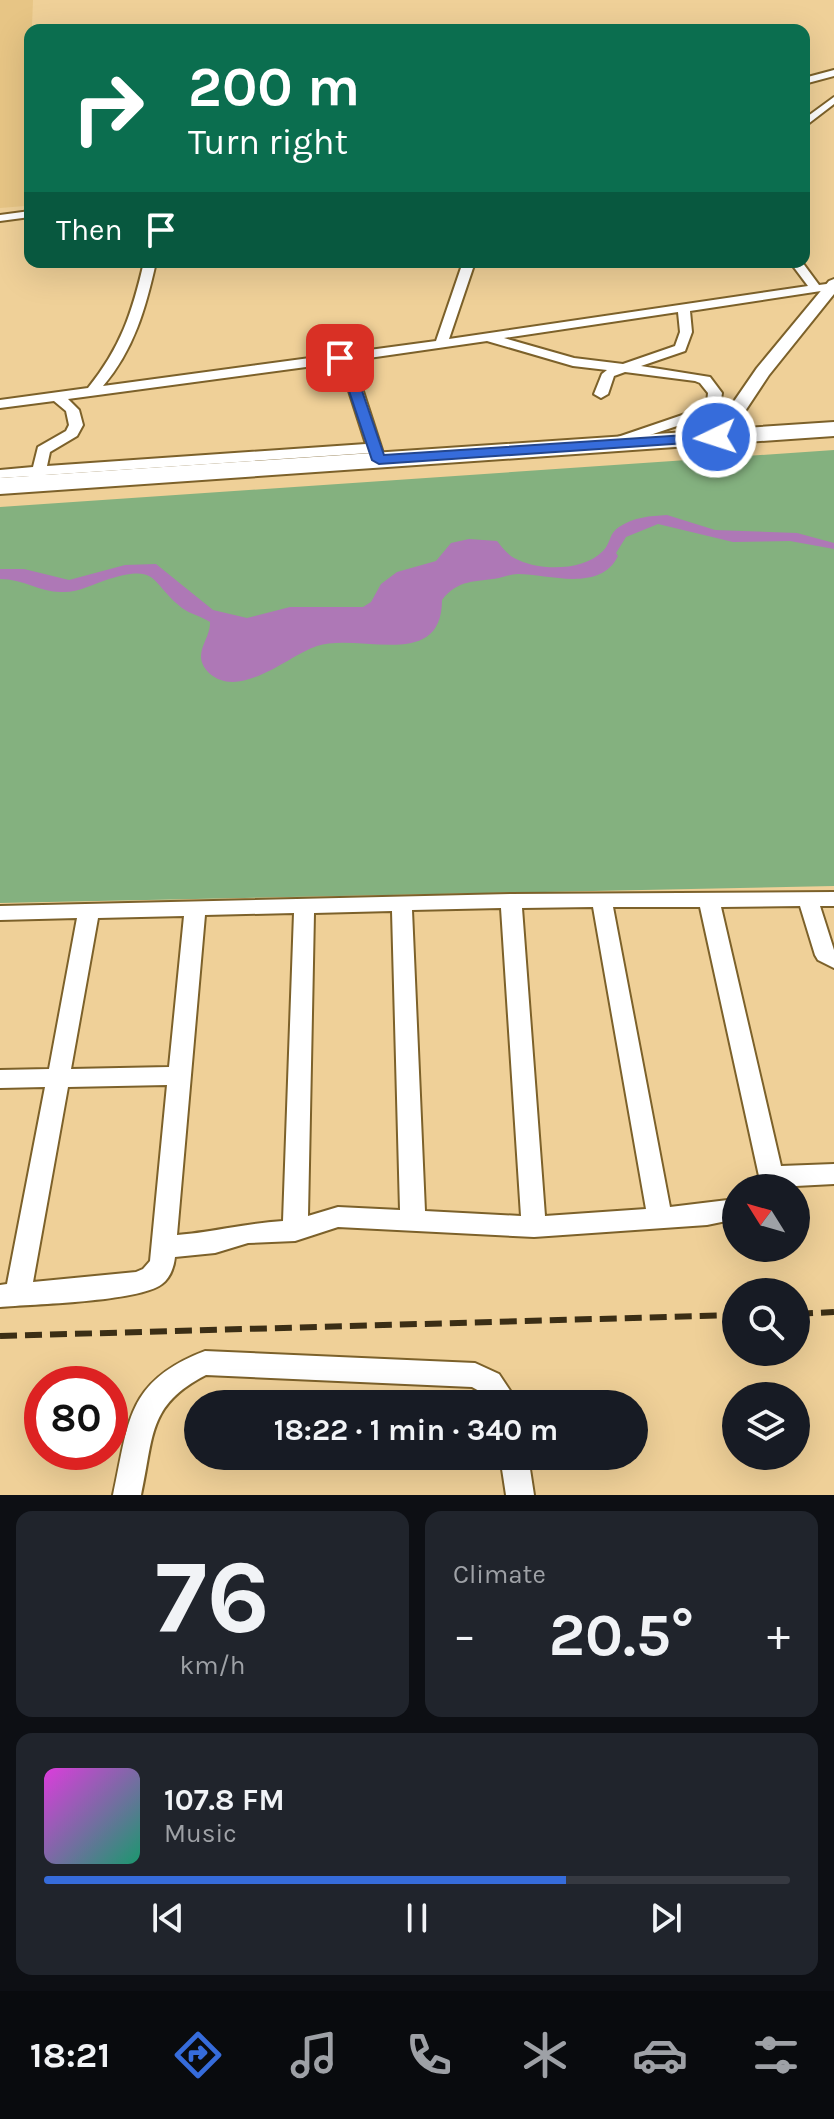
<!DOCTYPE html>
<html lang="en">
<head>
<meta charset="utf-8">
<style>
  body { margin:0; font-family:Karla,sans-serif; background:#20242c; color:#f1f3f6; height:100vh; display:flex; flex-direction:column; font-size:30px; white-space:nowrap }
  * { box-sizing:border-box; margin:0 }
  p { font-size:26px; color:#9ea1a6 }
  .icon { flex:none; width:44px; height:44px; fill:none; stroke:currentColor; stroke-width:2; stroke-linecap:round; stroke-linejoin:round }
  .map { position:relative; height:1495px; overflow:hidden }
  .drawer { display:flex; flex-direction:column; gap:16px; padding:16px; background:#0d0f14; flex:1 }
  .drawer>* { flex:none }
  .banner { position:absolute; left:24px; top:24px; width:786px; height:244px; border-radius:16px; box-shadow:0 8px 32px #0002; background:#0b6e4f; color:#fff; overflow:hidden }
  .needle { width:52px; rotate:307deg }
  .tools { position:absolute; left:722px; top:1174px; display:grid; gap:16px }
  .tools a { display:grid; place-items:center; width:88px; height:88px; border-radius:50%; background:#171b24; box-shadow:0 8px 32px #0002; font-size:40px }
  .speed { position:absolute; left:24px; top:1366px; display:flex; gap:16px; font-size:40px; font-weight:700; text-align:center }
  .speed>* { display:grid; place-content:center; width:104px; height:104px; border-radius:50%; background:#171b24; box-shadow:0 8px 32px #0002; line-height:1 }
  .speed .limit { border:12px solid #d22; background:#fff; color:#111 }
  .pin { position:absolute; display:grid; place-items:center; width:68px; height:68px; color:#fff; margin:-34px; border-radius:16px; box-shadow:0 4px 12px #0006 }
  .me { position:absolute; width:88px; margin:-44px; rotate:266deg; stroke-linejoin:round; filter:drop-shadow(0 0 6px #0008) }
  .turn { display:flex; align-items:center; gap:28px; height:168px; padding:0 32px; font-size:36px }
  .turn .icon { width:104px; height:104px; stroke-width:2.5 }
  .turn b { display:block; font-size:56px; line-height:68px }
  .then { display:flex; align-items:center; height:76px; padding:0 32px; background:#0003; gap:16px; font-size:30px }
  .big { font-size:60px; font-weight:700; line-height:1.1 }
  .drawer .card { flex:1; display:flex; flex-direction:column; justify-content:center; gap:12px; min-width:0; padding:0 28px; border-radius:16px; background:#20242c }
  .drawer .dial { align-items:center; gap:0 }
  .dial b { font-size:104px; line-height:1 }
  .song { display:flex; align-items:center; gap:24px }
  .cover { width:96px; height:96px; border-radius:12px; background:linear-gradient(135deg,hsl(300 70% 55%),hsl(160 70% 35%)) }
  .played { height:8px; border-radius:4px; background:linear-gradient(90deg,#366cdb 70%,#363941 70%) }
  .keys { display:flex; justify-content:space-around; direction:ltr }
  .heat { display:flex; justify-content:space-between; align-items:center; font-size:44px; direction:ltr }
  .drawer .tiles { flex:1; display:grid; gap:16px; grid-template-columns:1fr 1fr }
  .card:last-child { grid-column:span 2 }
  .trip { position:absolute; left:184px; top:1390px; width:464px; height:80px; border-radius:40px; background:#171b24; box-shadow:0 8px 32px #0002; font-weight:700; line-height:80px; text-align:center }
  .menu { display:flex; height:128px; justify-content:space-around; align-items:center; background:#090b0e; color:#9ea1a6 }
  .menu .icon { width:56px; height:56px }
  .menu .active { color:#366cdb }
  .menu b { font-size:36px; color:#f1f3f6 }
  .map>svg:first-child { display:block }
  .built { fill:#e7c585 }
  .green { fill:#84b17f }
  .water { fill:#ae78b6 }
  .lines { fill:none; stroke-linecap:round; stroke-linejoin:round }
  .street-casing { stroke:#7c612a; stroke-width:4 }
  .secondary-casing { stroke:#7c612a; stroke-width:4 }
  .highway-casing { stroke:#7c612a; stroke-width:4 }
  .street { fill:#fff; fill-rule:evenodd }
  .secondary { fill:#fff; fill-rule:evenodd }
  .highway { fill:#fff; fill-rule:evenodd }
  .rail { stroke:#3b2e15; stroke-width:6; stroke-dasharray:17 8; stroke-linecap:butt }
  .route { fill:#366cdb; stroke:#23468e; stroke-width:2 }
</style>
</head>
<body>
<div class="map">
<svg width="834" height="1495" viewBox="0 0 834 1495">
  <rect width="100%" height="100%" fill="#efd098"/>
  <path class="built" d="M0,0H33L25,206L0,208Z"/>
  <path class="green" d="M834,450V886L0,903V507Z"/>
  <path class="water" d="M667,515L715,530L797,533L834,543V549L790,541L733,542L658,524L626,537L616,553L618,556C600,593 548,574 518,574C511,574 505,577 499,578C476,582 458,579 442,600C442,672 358,632 317,646C289,655 240,701 209,673C190,654 211,640 210,622C201,616 190,614 182,608C149,582 160,564 109,579C93,584 78,593 61,592C40,592 23,579 0,579V569H24L69,580L125,565L156,564L213,610L247,618L290,607H363L371,602L381,584L397,572L436,561L451,543L469,539L497,541C502,547 507,554 514,558C538,571 582,572 603,551C611,543 609,533 619,527C634,517 650,516 667,515Z"/>
  <g class="lines">
    <defs>
      <path id="street" d="M834,70V76L804,84V78Z
        M834,97V104L804,127V119Z
        M30,211V217L0,221V215Z
        M144,262H156C146,307 134,350 103,386L436,341L463,262H475L449,339L808,286L790,262H802L819,285L834,283V289L690,311L692,332L685,351L641,366L710,377L722,393L720,406L710,415L614,447L607,443L609,440L700,409L707,404L708,393L700,383L695,381L625,372L614,376L608,394L601,398L594,394L602,374L607,370L573,366L487,341L348,361L362,388L384,456L382,459H372L369,453L45,475L42,484L37,485L30,481L31,476L0,478V470L33,467L38,447L66,431L69,425L66,411L54,401L0,408V400L88,388C121,347 132,313 144,262ZM678,312L680,332L675,346L623,364L574,358L504,338ZM336,363L348,388L366,444L47,466L50,452L77,436L83,425L79,410L68,399Z
        M834,892V906H820L834,950V968L818,960L815,955L800,906L721,907L781,1166L834,1164V1184L757,1188L759,1176L700,907H613L670,1207L736,1199V1219L707,1225L534,1237L338,1227L295,1241L248,1243L215,1253L175,1257C174,1267 170,1278 162,1284C139,1302 32,1304 0,1307V1285L7,1284L45,1087L0,1088V1070L49,1069L77,918L0,920V906L511,894ZM593,907L646,1209L545,1216L522,908ZM501,908L521,1216L425,1211L412,910ZM392,911L400,1210L338,1207L308,1216L314,913ZM294,913L283,1221C247,1223 213,1232 177,1235L205,915ZM184,916L169,1067L71,1069L98,918ZM167,1085L150,1261L143,1269L136,1272L33,1282L68,1087Z
        M205,1351L475,1363L499,1374L519,1404H489L481,1392L472,1387L206,1375C147,1405 154,1437 141,1495H113C129,1422 126,1381 205,1351Z
        M500,1456H528L534,1495H506Z"/>
      <path id="secondary" d="M834,279V294L769,375L720,449H706L704,445L757,368L829,281Z"/>
      <path id="highway" d="M834,422V436L0,494V478Z"/>
    </defs>
    <use href="#street" class="street-casing"/>
    <use href="#secondary" class="secondary-casing"/>
    <use href="#highway" class="highway-casing"/>
    <use href="#street" class="street"/>
    <use href="#secondary" class="secondary"/>
    <use href="#highway" class="highway"/>
    <path class="rail" d="M796,1314L834,1312
      M0,1336L736,1315"/>
  </g>
  <path class="route" d="M335,355H344L361,388L384,455L716,433L723,437L716,441L379,464L372,460L348,388L333,358Z"/>
</svg>
<div class="tools">
<a><svg class="needle" viewBox="-14 -14 28 28"><path d="M0-13l5 13h-10z" fill="#e53935"/><path d="M0 13l5-13h-10z" fill="#9ea1a6"/></svg></a>
<a><svg class="icon" aria-label="search" viewBox="0 0 24 24"><circle cx="10" cy="10" r="6"/><path d="M15 15l6 6"/></svg></a>
<a><svg class="icon" aria-label="layers" viewBox="0 0 24 24"><path d="M12 4l9 5-9 5-9-5zM3 14l9 5 9-5"/></svg></a>
</div>
<div class="speed"><div class="limit">80</div></div>
<div class="pin" style="left:340px;top:358px;background:#d93025"><svg class="icon" aria-label="arrive" viewBox="0 0 24 24"><path d="M6 21V4h12l-3 4 3 4H6"/></svg></div>
<svg class="me" style="left:716px;top:437px" viewBox="-20 -20 40 40"><circle r="17" fill="#366cdb" stroke="#fff" stroke-width="3"/><path d="M0-11L8 9 0 5-8 9z" fill="#fff"/></svg>
<div class="trip">18:22 · 1 min · 340 m</div>
<div class="banner">
<div class="turn"><svg class="icon" aria-label="right" viewBox="0 0 24 24"><path d="M7 20v-9h11M14 6l5 5-5 5"/></svg><div><b>200 m</b>Turn right</div></div>
<div class="then">Then<svg class="icon" aria-label="arrive" viewBox="0 0 24 24"><path d="M6 21V4h12l-3 4 3 4H6"/></svg></div>
</div>
</div>
<section class="drawer">
<div class="tiles">
<div class="card dial"><b>76</b><p>km/h</p></div>
<div class="card"><p>Climate</p>
<div class="heat"><a>−</a><b class="big">20.5°</b><a>+</a></div>
</div>
<div class="card">
<div class="song"><i class="cover"></i><div><b>107.8 FM</b><p>Music</p></div></div>
<div class="played"></div>
<div class="keys"><svg class="icon" aria-label="previous" viewBox="0 0 24 24"><path d="M18 5L8 12l10 7zM5 5v14"/></svg><svg class="icon" aria-label="pause" viewBox="0 0 24 24"><path d="M8 5v14M16 5v14"/></svg><svg class="icon" aria-label="next" viewBox="0 0 24 24"><path d="M6 5l10 7-10 7zM19 5v14"/></svg></div>
</div>
</div>
</section>
<nav class="menu">
<b>18:21</b>
<svg class="icon active" aria-label="directions" viewBox="0 0 24 24"><path d="M12 3l9 9-9 9-9-9zM9 14v-3h6M13 9l2 2-2 2"/></svg>
<svg class="icon" aria-label="music" viewBox="0 0 24 24"><path d="M9 18V5l10-2v13"/><circle cx="6" cy="18" r="3"/><circle cx="16" cy="16" r="3"/></svg>
<svg class="icon" aria-label="phone" viewBox="0 0 24 24"><path d="M5 4h4l2 5-3 2q2 4 5 5l2-3 5 2v4C11 20 4 13 5 4z"/></svg>
<svg class="icon" aria-label="climate" viewBox="0 0 24 24"><path d="M12 3v18M4 7l16 10M4 17L20 7"/></svg>
<svg class="icon" aria-label="car" viewBox="0 0 24 24"><path d="M5 17H2v-5l4-1 3-4h7l3 4 3 1v5h-3M9 17h6M6 11h13"/><circle cx="7" cy="17" r="2"/><circle cx="17" cy="17" r="2"/></svg>
<svg class="icon" aria-label="filters" viewBox="0 0 24 24"><path d="M4 7h16M4 17h16"/><circle cx="9" cy="7" r="2"/><circle cx="15" cy="17" r="2"/></svg>
</nav>
</body>
</html>
